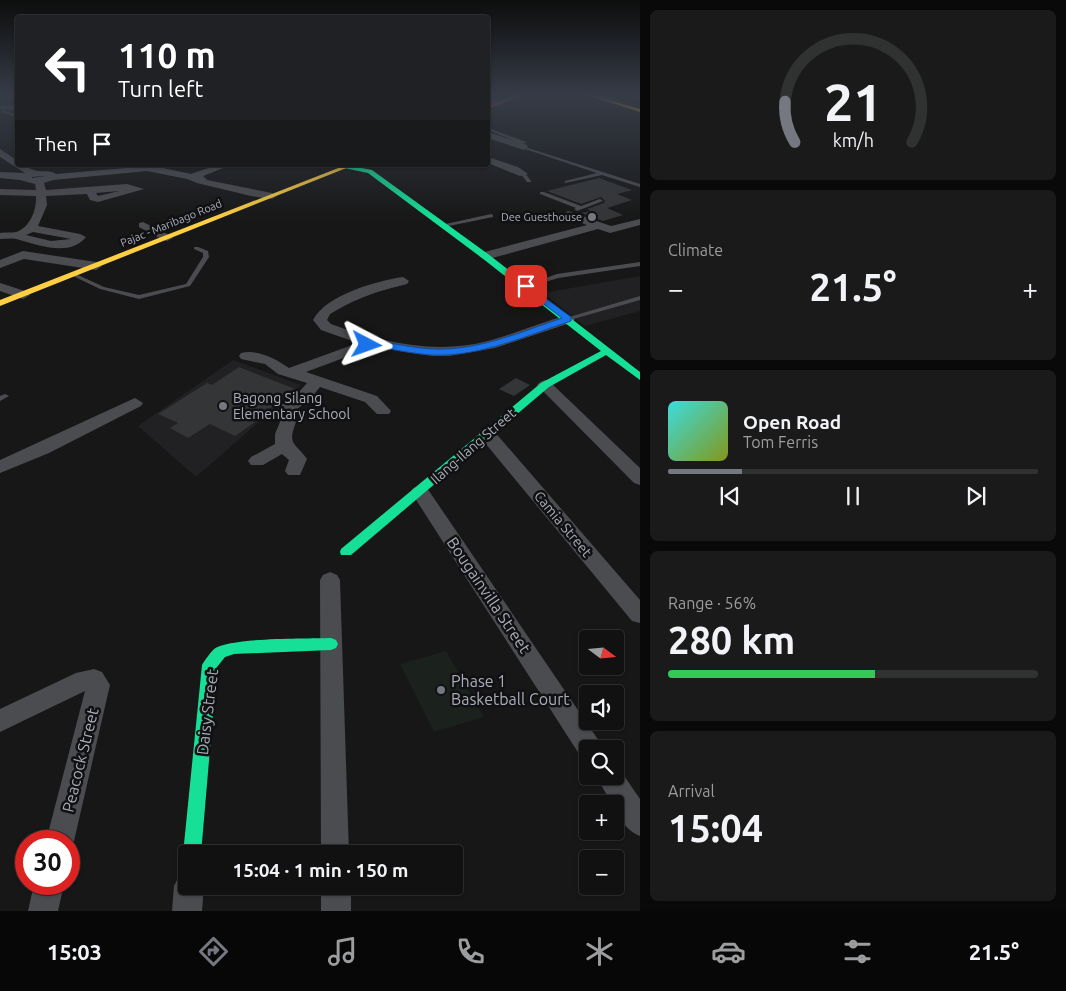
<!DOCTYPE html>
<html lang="en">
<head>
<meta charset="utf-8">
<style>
  body { margin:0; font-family:Ubuntu,sans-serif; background:#1a1a1a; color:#f1f3f6; height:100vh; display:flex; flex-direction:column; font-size:19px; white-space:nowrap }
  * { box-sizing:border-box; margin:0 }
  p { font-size:16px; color:#9c9d9f }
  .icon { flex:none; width:28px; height:28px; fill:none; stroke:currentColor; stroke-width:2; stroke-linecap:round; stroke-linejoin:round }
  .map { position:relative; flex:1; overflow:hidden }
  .drawer { display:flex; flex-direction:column; gap:10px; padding:10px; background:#090909; width:426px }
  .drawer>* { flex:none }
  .hud { position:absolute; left:15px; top:15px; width:475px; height:152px; border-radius:5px; box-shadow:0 1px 4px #0004,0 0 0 1px #303131; background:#202124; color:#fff; overflow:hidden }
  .needle { width:32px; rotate:106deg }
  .fabs { position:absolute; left:579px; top:630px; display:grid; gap:10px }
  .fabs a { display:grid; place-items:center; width:45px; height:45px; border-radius:5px; background:#111; box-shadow:0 1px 4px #0004,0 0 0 1px #303131; font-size:25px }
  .speed { position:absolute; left:15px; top:830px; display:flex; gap:10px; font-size:25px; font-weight:700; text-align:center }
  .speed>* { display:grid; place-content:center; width:65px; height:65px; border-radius:50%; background:#111; box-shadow:0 1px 4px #0004,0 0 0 1px #303131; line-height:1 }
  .speed .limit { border:8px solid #d22; background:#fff; color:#111 }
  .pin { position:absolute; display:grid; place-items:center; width:42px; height:42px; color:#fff; margin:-21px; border-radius:10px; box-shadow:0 2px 8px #0006 }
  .me { position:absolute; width:55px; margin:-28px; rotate:94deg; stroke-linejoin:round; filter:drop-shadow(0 0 4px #0008) }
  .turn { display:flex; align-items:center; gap:18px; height:105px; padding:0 20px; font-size:22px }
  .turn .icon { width:65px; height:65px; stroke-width:2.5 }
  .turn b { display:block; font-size:35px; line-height:42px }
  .then { display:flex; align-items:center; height:48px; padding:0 20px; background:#0003; gap:10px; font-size:19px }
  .big { font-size:38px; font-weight:700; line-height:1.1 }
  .drawer .widget { flex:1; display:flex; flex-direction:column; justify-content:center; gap:8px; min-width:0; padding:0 18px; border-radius:8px; background:#1a1a1a }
  .drawer .dial { align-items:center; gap:0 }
  .dial svg { height:130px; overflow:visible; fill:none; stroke:#303131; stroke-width:7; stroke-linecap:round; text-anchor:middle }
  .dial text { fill:#f1f3f6; stroke:none }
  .song { display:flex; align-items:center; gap:15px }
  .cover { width:60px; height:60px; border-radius:8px; background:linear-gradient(135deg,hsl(180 70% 55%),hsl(70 70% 35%)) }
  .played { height:5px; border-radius:2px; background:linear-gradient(90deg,#757880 20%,#303131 20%) }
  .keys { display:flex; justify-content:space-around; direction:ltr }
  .heat { display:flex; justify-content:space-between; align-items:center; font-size:28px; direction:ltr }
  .charge { height:8px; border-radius:4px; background:linear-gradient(90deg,#34c759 56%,#303131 0) }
  .trip { position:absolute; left:178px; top:845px; width:285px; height:50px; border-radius:5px; background:#111; box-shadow:0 1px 4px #0004,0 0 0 1px #303131; font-weight:700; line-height:50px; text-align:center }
  .tabs { display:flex; height:80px; justify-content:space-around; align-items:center; background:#070707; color:#9c9d9f }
  .tabs .icon { width:35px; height:35px }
  .tabs .current { color:#757880 }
  .tabs b { font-size:22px; color:#f1f3f6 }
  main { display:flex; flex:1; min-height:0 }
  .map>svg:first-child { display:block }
  .built { fill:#212124 }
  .green { fill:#1b211c }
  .building { fill:#343537 }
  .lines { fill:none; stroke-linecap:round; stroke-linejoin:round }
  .lane { fill:#4b4c50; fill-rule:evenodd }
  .street { fill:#4b4c50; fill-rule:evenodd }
  .fast { fill:#16e098; fill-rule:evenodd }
  .slow { fill:#ffcf43; fill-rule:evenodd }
  .jam { fill:#f24e42; fill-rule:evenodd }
  .route { fill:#1a73e8; stroke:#114b97 }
  .poi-dot { fill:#757880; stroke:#111113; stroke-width:2 }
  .labels { text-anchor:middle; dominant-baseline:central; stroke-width:5; stroke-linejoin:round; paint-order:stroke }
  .far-poi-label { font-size:11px; fill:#a8adb8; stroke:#111113; text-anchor:end }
  .far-street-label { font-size:11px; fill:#a8adb8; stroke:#111113 }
  .poi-label { font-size:14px; fill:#a8adb8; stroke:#111113; text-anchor:start }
  .street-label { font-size:14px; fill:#a8adb8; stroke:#111113 }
  .near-street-label { font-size:16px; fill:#a8adb8; stroke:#111113 }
  .near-poi-label { font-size:16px; fill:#a8adb8; stroke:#111113; text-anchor:start }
</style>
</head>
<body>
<main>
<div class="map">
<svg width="640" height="911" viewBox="0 0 640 911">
  <rect width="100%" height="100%" fill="#171717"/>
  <path class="built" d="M592,94H640V109L619,102Z
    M640,276V311L585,326L543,293Z
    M233,360L301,385L196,477L138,426Z"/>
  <path class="green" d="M446,651L484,717L434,732L400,664Z"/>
  <path class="building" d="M599,178L632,190L617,194L632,200L607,208L623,215L603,221L581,213L591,211L587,209L604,203L605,201L601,197L581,204L547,191Z
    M239,367L295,389L264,413L267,414L235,436L210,424L188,438L170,428L178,423L158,414L207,383L212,385Z
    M516,378L530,385L514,396L499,389Z"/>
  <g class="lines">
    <path class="lane" d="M595,94H600L632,104L629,105Z
      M2,110L18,115V118L2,112Z
      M488,128L526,142V143L522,144L488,130Z
      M522,146L640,184V187L602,175L565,183V181L597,173L522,148Z
      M521,173H525L531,181V182H527L521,174Z
      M540,192H544L581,206L600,199L603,201L577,211L574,209L576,208L540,194Z
      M491,214L493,215V217L444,227L441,225Z
      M194,247H198L208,251L209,257L190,286L139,299L100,289L71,275L76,274L104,287L139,295L186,284L203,257V253L194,249Z
      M640,262V266L558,278L526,288L523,286L557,274Z
      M640,296V300L570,320L568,321L565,319L566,318Z
      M5,394L9,396L0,401V396Z"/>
    <path class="street" d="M488,99L502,102L503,104L499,106L488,103Z
      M18,105V109L0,110V106Z
      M488,132L527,145L528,147L524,150L488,138Z
      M0,149L18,161V165C25,165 28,168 34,170C41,173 49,169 56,174L161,165L158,167L191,174L217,165H231L203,176L207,180L272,193L277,196L272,199L251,196L197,183L187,179L147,171L53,180L44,183L46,190L127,184L144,189L98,202L90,200L87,194L46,196L47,205L38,226L80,234L86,237C69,258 36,244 16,239C11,238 5,239 0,239V233C5,232 11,233 16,232C30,228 37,209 36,196L0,195V189L36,190L35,184L20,180L0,178V172L25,173L0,157ZM42,176H45L32,178V177ZM119,191L98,196L96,193ZM33,232L71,239L51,241L26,235Z
      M488,157L518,167L528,174L520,176L488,163Z
      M568,211L611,226L640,219V225L610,233L598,229L485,260L479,256L481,253L587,225L564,216L563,214Z
      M143,222L171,236L173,238L167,241L163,240L139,227V223Z
      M23,251L96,262L102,266L96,270L24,259L0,268V260Z
      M403,277L409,281L407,284C375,292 359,297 330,314L327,320L331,324C382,342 434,355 488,341C515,334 541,322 568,315L575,319L573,322L495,348L449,356H432L373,347L306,372L377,396L391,411L389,414H377L365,402L320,387L311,398L291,414L296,422C287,446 295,442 307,459L300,475H288L285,471L289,460L282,454L263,465H251L248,461L251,457L275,444V434L280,422L275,414L281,405L299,392L307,383L278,374L265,364L241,359L239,356L241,353C258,349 276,359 289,368L358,343L321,330L313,320C326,295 376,281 403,277Z
      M0,283L28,292L30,295L23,299L0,291Z
      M545,380L550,382L640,468V485L634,483L540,388L537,385L540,382Z
      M135,398L143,403L141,406L49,453L0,473V460Z
      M487,429L493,430L640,600V623L632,621L481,438L479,434L481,430Z
      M420,486L427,488L599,741L603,749H588V760L581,757L411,492L413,488Z
      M330,572L337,575L340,580L349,854H321L320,580L323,575Z
      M94,669L102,672L110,685L74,841L69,851V841H46L85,691L0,732V709L76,673Z
      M615,766L618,767L640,799V836C629,832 615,817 615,804H612L596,776H615Z
      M186,872V886H204L202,911H172L174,886L179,876Z
      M34,884H64L58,911H28Z
      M321,886H351V911H321Z"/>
    <path class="fast" d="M346,165L372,170L488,254L640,372V380L606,355L549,387L351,555H341L340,552L341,549L541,383L601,351L482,258L368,173L344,168V166Z
      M331,638L336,640L338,644L336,648L331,650L234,654L225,657L217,667L201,854H186L185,861L183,854L202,665C205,660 210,653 214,649C231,637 307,639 331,638Z"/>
    <path class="slow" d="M583,94H589L640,109V112Z
      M346,165H354L0,306V300Z"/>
    <path class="jam" d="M519,94H525L488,109V106Z"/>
  </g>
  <linearGradient id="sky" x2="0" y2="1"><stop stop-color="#0d0d0d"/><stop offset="0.43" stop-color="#363c47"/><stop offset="1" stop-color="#363c47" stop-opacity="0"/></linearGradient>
  <rect width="640" height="221" fill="url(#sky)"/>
  <path class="route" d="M526,284L571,317V321C528,335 480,357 433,355C413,354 392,349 372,346L367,347L363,345L372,340C392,343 413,348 433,349C477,351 521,332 562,318L523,288V285Z"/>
  <g class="poi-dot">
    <circle cx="592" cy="217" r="5"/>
    <circle cx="223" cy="406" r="5"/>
    <circle cx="441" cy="690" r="5"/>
  </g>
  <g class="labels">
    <g class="far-poi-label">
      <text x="582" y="217">Dee Guesthouse</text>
    </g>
    <g class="far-street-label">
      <text transform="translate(171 223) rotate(-22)">Pajac - Maribago Road</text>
    </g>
    <g class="poi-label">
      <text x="233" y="398">Bagong Silang<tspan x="233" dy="16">Elementary School</tspan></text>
    </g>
    <g class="street-label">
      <text transform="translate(473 446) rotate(-41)">Ilang-Ilang Street</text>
      <text transform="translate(563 524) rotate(50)">Camia Street</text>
    </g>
    <g class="near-street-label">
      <text transform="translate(489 595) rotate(56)">Bougainvilla Street</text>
      <text transform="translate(207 712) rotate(-83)">Daisy Street</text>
      <text transform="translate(80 760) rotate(-76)">Peacock Street</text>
    </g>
    <g class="near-poi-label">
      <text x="451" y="681">Phase 1<tspan x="451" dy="18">Basketball Court</tspan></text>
    </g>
  </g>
</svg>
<div class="fabs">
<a><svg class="needle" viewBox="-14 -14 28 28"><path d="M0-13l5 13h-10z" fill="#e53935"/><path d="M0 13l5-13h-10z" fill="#9c9d9f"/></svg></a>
<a><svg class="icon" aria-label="sound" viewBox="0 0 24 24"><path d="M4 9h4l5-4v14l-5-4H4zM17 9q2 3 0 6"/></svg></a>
<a><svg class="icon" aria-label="search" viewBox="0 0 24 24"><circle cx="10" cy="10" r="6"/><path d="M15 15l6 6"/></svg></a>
<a>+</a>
<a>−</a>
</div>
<div class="speed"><div class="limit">30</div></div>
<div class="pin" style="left:526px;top:286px;background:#d93025"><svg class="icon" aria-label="arrive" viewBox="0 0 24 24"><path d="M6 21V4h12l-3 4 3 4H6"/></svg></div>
<svg class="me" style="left:367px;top:345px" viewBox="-20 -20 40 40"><path d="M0-17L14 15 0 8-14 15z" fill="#1a73e8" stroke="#fff" stroke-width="4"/></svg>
<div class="trip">15:04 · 1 min · 150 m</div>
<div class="hud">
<div class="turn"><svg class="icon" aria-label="left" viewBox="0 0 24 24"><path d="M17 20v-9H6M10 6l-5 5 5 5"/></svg><div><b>110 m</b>Turn left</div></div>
<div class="then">Then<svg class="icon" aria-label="arrive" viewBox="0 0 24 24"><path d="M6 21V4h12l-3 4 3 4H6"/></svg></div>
</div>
</div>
<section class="drawer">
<div class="widget dial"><svg viewBox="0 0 100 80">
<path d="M14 69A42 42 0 1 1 86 69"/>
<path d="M14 69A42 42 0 0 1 8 44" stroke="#757880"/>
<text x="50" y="56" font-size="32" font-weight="700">21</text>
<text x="50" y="72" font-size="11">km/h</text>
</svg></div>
<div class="widget"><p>Climate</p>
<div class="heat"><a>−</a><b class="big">21.5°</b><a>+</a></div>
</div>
<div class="widget">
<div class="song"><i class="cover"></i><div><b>Open Road</b><p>Tom Ferris</p></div></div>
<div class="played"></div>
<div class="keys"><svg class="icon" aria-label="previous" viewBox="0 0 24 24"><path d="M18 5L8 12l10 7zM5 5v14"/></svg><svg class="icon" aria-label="pause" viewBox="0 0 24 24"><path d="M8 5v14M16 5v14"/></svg><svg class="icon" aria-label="next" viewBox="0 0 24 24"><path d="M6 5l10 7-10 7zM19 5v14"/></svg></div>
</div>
<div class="widget"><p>Range · 56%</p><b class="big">280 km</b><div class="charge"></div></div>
<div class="widget"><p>Arrival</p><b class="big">15:04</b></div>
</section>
</main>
<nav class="tabs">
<b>15:03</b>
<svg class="icon current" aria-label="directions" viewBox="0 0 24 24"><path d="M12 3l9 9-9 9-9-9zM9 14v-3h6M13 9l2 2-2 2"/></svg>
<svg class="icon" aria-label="music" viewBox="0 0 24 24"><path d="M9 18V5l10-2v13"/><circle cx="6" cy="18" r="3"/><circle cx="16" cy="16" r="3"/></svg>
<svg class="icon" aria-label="phone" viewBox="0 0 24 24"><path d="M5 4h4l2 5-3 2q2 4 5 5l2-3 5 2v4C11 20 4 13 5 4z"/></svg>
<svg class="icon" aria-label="climate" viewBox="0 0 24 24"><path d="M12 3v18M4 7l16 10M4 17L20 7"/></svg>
<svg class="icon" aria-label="car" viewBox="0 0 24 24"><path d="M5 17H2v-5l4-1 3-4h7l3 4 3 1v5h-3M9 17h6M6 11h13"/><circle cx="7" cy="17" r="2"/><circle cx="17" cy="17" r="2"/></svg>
<svg class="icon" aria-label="filters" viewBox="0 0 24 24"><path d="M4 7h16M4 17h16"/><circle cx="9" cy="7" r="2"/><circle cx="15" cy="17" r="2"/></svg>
<b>21.5°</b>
</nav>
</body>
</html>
